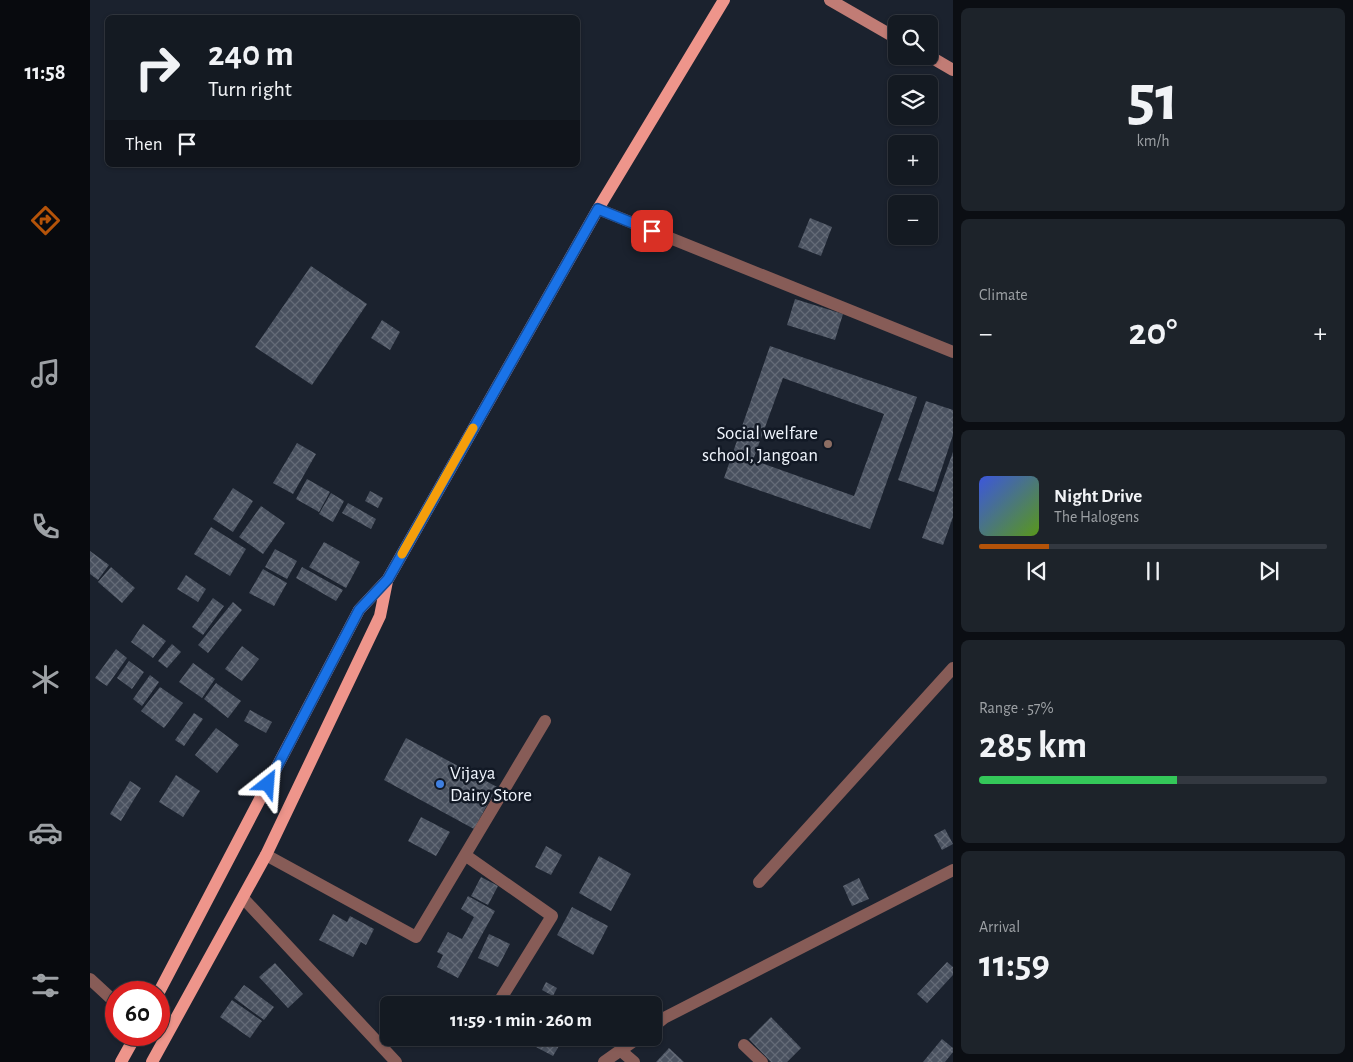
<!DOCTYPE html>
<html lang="en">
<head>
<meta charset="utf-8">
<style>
  body { margin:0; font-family:"Alegreya Sans",sans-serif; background:#1d232a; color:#f1f3f6; height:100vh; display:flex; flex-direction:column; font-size:19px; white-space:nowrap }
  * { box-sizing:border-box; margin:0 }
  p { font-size:16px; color:#9da1a5 }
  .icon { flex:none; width:28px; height:28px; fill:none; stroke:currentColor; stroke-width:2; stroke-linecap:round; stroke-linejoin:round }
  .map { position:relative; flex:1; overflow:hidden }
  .details { display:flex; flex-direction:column; gap:8px; padding:8px; background:#0b0e13; width:400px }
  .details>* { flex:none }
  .hud { position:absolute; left:15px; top:15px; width:475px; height:152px; border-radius:8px; box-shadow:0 1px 4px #0004,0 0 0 1px #333840; background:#141a22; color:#f1f3f6; overflow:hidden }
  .fabs { position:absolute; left:798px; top:15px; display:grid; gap:10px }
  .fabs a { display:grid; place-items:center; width:50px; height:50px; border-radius:8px; background:#141a22; box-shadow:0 1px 4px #0004,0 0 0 1px #333840; font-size:25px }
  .speed { position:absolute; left:15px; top:981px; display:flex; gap:10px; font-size:25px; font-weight:700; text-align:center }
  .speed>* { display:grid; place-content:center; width:65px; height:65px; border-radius:50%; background:#141a22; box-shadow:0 1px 4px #0004,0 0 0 1px #333840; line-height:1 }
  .speed .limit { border:8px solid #d22; background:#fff; color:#111 }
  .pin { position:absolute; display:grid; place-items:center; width:42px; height:42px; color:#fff; margin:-21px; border-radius:10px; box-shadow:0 2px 8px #0006 }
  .me { position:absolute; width:55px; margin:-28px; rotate:28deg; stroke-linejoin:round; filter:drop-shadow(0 0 4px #0008) }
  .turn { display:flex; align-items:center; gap:18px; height:105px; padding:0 20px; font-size:22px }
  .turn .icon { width:65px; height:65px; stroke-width:2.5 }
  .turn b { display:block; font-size:35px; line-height:42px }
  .then { display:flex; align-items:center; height:48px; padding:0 20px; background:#0003; gap:10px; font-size:19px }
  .big { font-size:38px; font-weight:600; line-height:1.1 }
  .details .tile { flex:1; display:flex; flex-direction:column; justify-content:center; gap:8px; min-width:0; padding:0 18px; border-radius:8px; background:#1d232a }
  .details .dial { align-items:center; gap:0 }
  .dial b { font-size:65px; line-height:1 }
  .song { display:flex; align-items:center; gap:15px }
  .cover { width:60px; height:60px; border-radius:8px; background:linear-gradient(135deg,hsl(230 70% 55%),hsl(90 70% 35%)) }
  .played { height:5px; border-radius:2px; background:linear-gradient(90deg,#b45309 20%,#333840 20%) }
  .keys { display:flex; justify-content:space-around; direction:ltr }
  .heat { display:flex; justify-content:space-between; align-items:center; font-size:28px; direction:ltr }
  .charge { height:8px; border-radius:4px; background:linear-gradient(90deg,#34c759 57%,#333840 0) }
  .trip { position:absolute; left:290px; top:996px; width:282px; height:50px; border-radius:8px; background:#141a22; box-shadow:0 1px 4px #0004,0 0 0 1px #333840; font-weight:600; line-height:50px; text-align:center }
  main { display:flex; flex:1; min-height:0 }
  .tabs { display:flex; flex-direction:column; width:90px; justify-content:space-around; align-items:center; background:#080a0e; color:#9da1a5 }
  .tabs .icon { width:35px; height:35px }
  .tabs .selected { color:#b45309 }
  .tabs b { font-size:22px; color:#f1f3f6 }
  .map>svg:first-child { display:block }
  .building { fill:url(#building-cross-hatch); fill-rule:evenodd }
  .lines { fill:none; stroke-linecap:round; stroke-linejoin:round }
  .street { stroke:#875c57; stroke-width:12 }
  .secondary { stroke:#c17c75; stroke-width:12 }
  .primary { stroke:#ee958b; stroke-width:12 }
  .route-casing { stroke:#114b97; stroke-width:12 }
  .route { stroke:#1a73e8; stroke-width:9 }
  .slow { stroke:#f59e0b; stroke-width:9 }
  .education-dot { fill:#8d6e63; stroke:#121925; stroke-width:2 }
  .shop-dot { fill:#3f7fe0; stroke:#121925; stroke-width:2 }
  .labels { text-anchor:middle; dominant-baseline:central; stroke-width:5; stroke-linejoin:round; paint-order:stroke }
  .poi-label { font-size:19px; fill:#f0f5fd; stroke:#121925; text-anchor:end }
</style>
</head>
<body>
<main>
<nav class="tabs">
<b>11:58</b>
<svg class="icon selected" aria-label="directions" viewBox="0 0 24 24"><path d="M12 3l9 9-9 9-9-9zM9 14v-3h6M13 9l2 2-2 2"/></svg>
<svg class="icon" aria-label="music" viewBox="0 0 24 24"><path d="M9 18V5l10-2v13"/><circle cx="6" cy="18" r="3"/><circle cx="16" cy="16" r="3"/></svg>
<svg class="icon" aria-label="phone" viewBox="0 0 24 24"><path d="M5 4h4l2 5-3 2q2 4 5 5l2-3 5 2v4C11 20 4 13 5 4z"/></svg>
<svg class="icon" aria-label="climate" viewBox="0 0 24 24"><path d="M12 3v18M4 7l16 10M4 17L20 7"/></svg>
<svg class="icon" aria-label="car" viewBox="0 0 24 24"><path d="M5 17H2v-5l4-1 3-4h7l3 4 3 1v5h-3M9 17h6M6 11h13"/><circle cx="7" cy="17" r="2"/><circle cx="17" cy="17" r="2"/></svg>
<svg class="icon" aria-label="filters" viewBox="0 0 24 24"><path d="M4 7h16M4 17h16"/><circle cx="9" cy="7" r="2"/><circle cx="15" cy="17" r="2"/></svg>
</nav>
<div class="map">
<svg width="863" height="1062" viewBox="0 0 863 1062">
  <defs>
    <pattern id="building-cross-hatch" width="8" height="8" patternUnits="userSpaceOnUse" patternTransform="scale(1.25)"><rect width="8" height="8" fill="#49515f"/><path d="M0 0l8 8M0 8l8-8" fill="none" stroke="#646b77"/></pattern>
  </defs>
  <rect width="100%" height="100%" fill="#1b222e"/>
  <path class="building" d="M720,218L742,227L731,256L708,247Z
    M221,266L277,304L222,385L165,347Z
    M705,299L753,314L745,340L697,325Z
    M292,320L310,332L300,350L281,338Z
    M680,346L827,397L780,529L634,478ZM693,378L794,414L764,496L663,460Z
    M836,401L863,410V435L844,492L808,480Z
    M207,443L226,454L203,494L183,483Z
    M863,452V517L853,545L832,538Z
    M217,479L240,492L229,512L206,499Z
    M143,488L163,501L143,532L123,519Z
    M280,491L293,498L288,508L275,501Z
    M241,493L254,501L243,522L229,514Z
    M258,503L286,519L281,529L252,513Z
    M171,506L195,523L173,554L149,537Z
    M121,527L156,549L140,576L104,554Z
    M234,542L270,562L256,588L219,567Z
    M185,549L207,561L197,579L175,567Z
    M0,551L19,565L8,580L0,574Z
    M21,567L45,588L32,603L8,582Z
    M212,567L253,590L246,601L206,578Z
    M173,569L197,583L184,606L159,593Z
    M96,575L116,589L108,602L87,589Z
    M123,598L134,606L113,635L102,627Z
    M143,602L152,610L118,653L108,645Z
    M53,624L76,641L63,658L41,642Z
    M82,644L91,652L77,668L68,661Z
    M152,646L169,659L152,681L135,669Z
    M26,649L37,658L17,686L5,678Z
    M39,661L54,672L42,689L27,678Z
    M103,663L125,679L112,698L89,682Z
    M60,675L69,682L52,706L43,699Z
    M126,683L151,701L138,718L114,699Z
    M70,687L93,703L74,728L51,711Z
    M160,710L182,722L176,733L154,721Z
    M104,713L113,719L94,746L85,740Z
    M126,728L149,745L127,773L105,755Z
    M316,738L407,787L384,829L294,780Z
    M86,775L110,791L93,817L69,802Z
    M40,781L51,788L31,821L20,814Z
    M331,817L360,832L346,856L318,841Z
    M855,829L863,844L852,850L844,835Z
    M456,846L472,855L461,875L445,867Z
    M509,856L541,874L521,911L489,893Z
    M391,877L408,886L398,905L381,896Z
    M769,878L779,899L762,906L753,886Z
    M378,896L405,911L368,978L347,967L353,955L347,952L358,932L372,939L384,917L371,909Z
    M482,907L518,926L503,955L467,935Z
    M243,914L257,922L260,916L284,929L276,945L271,942L263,957L229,940Z
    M399,934L420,944L408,967L388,958Z
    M857,962L863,967V975L837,1003L827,994Z
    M185,963L213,994L198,1008L169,977Z
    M456,982L467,988L463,996L452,990Z
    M154,985L184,1007L174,1020L144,998Z
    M142,1000L172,1021L160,1038L130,1017Z
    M681,1017L711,1048L697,1062H681L659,1039Z
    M429,1038H466L472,1041L463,1056Z
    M852,1039L863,1048V1052L855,1062H833Z
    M579,1048L594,1062H566Z"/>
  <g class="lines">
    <path class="street" d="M508,209L863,352
      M176,855L326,937L455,721
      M375,855L462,916L407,1005
      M669,882L863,668
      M153,898L306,1062
      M0,979L26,1003
      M564,1026L574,1018L863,870
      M654,1045L672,1062
      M530,1050L544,1062
      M514,1062L548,1038"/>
    <path class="secondary" d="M740,0L806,38
      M839,56L863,70"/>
    <path class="primary" d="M69,992L269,610L298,579L508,209L634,0
      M31,1062L46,1035
      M62,1062L176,855L290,616L297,581"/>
  </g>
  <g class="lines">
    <defs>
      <path id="route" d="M178,784L269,610L298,579L508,209L562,231"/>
    </defs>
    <use href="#route" class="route-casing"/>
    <use href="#route" class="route"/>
    <path class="slow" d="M312,554L383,428"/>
  </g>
  <circle class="education-dot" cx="738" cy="444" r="5"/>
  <circle class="shop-dot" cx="350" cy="784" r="5"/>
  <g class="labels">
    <g class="poi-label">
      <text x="728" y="433">Social welfare<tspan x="728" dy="22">school, Jangoan</tspan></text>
      <text x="360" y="773" text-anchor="start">Vijaya<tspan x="360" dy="22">Dairy Store</tspan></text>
    </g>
  </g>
</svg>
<div class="fabs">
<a><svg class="icon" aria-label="search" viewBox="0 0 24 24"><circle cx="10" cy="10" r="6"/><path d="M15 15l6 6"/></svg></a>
<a><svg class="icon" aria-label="layers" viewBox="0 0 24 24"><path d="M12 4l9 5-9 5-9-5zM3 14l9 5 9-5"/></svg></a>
<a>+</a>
<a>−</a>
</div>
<div class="speed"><div class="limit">60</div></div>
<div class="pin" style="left:562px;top:231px;background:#d93025"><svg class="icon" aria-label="arrive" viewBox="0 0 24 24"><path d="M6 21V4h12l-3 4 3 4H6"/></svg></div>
<svg class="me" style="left:178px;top:784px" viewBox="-20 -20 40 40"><path d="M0-17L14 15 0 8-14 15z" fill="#1a73e8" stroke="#fff" stroke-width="4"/></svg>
<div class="trip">11:59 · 1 min · 260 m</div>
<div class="hud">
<div class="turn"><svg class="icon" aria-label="right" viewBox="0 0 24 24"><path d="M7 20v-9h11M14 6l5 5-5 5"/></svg><div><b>240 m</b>Turn right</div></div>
<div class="then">Then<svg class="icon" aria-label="arrive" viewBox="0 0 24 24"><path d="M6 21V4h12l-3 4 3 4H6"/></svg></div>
</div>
</div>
<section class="details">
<div class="tile dial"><b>51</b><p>km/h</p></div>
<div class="tile"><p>Climate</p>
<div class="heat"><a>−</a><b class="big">20°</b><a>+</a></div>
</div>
<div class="tile">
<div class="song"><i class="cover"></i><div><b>Night Drive</b><p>The Halogens</p></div></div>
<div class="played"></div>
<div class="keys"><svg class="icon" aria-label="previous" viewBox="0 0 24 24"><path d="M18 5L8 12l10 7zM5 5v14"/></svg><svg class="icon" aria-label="pause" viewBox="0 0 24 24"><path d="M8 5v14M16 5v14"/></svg><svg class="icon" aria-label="next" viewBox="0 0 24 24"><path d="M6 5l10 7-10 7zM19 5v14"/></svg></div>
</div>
<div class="tile"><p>Range · 57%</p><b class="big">285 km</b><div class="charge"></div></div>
<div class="tile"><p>Arrival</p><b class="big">11:59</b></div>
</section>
</main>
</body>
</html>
